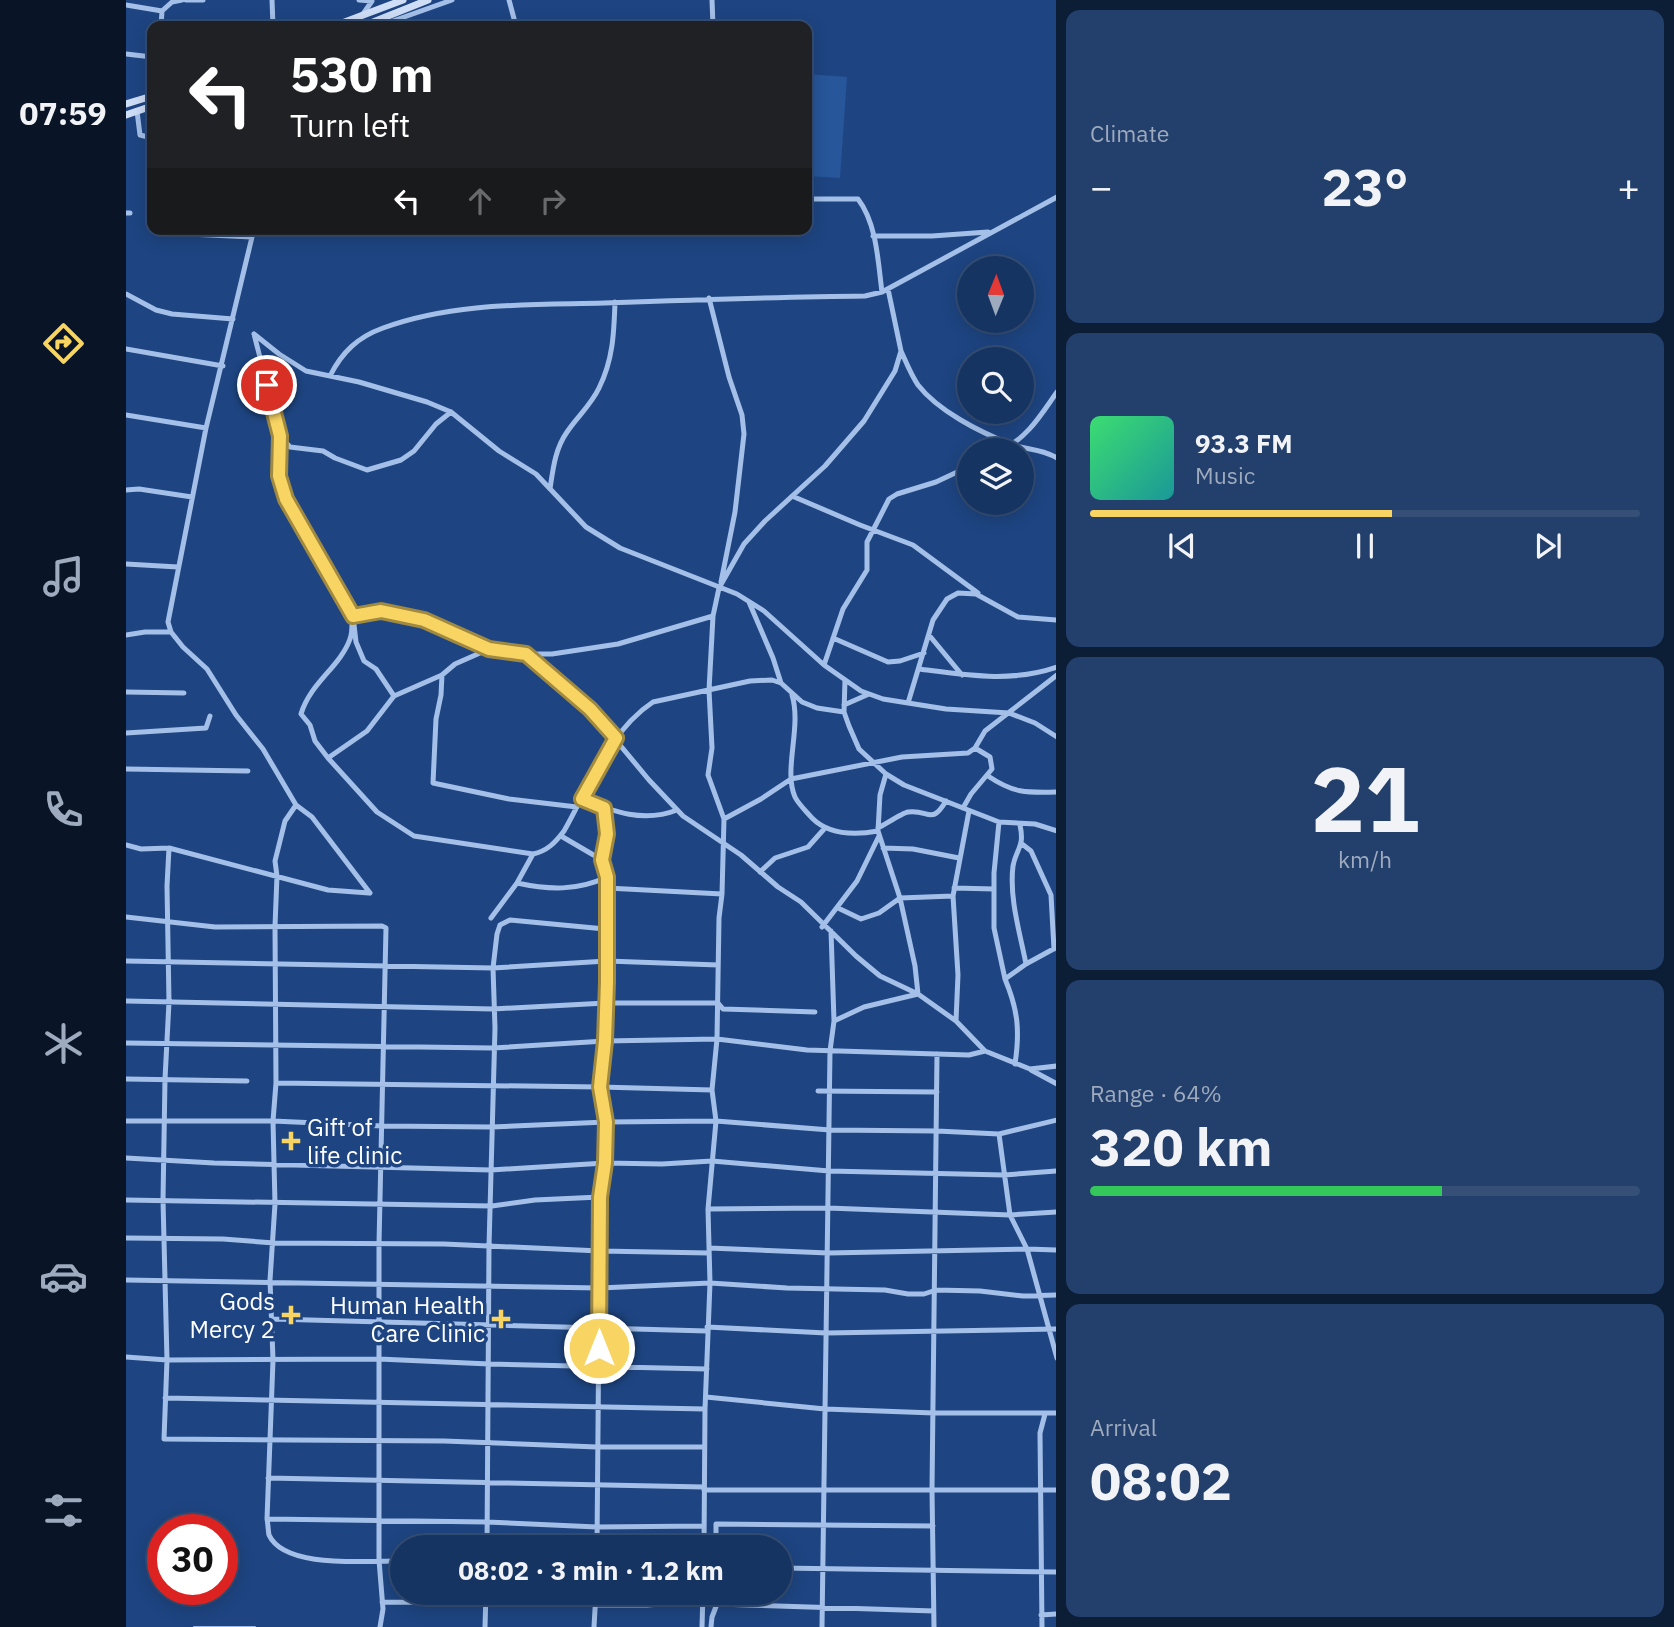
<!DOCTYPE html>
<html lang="en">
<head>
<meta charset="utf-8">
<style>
  body { margin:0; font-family:"IBM Plex Sans",sans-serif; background:#233f6b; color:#f1f3f6; height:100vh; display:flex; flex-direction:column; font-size:26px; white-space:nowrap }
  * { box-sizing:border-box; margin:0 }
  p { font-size:23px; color:#9eaabe }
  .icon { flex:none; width:38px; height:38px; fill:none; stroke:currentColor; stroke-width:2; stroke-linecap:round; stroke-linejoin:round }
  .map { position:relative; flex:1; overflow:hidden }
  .details { display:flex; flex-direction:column; gap:10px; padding:10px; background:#0c1d36; width:618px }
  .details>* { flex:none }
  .top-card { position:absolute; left:21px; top:21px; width:665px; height:214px; border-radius:14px; box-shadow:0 4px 18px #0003,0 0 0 2px #354f77; background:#202124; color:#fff; overflow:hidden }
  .needle { width:46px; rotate:1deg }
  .tools { position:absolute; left:831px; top:256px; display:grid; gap:14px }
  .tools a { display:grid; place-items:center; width:77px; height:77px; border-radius:50%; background:#163462; box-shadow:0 4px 18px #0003,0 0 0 2px #354f77; font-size:35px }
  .speed { position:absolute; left:21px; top:1514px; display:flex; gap:14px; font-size:35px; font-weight:700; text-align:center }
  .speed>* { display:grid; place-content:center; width:91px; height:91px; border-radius:50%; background:#163462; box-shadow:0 4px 18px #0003,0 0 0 2px #354f77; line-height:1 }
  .speed .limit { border:10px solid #d22; background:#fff; color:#111 }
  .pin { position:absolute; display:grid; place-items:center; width:60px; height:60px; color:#fff; margin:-30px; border:4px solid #fff; border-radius:50%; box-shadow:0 2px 7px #0007 }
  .me { position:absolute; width:77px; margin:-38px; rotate:0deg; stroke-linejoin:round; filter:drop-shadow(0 0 5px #0008) }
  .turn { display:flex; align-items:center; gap:24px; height:147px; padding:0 28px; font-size:32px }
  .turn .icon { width:91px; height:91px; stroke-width:2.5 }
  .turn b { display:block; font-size:49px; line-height:60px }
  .lanes { display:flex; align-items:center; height:66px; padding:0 28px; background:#0003; justify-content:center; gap:35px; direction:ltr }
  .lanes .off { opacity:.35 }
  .big { font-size:52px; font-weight:800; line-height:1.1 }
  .details .widget { flex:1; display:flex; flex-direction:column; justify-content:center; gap:10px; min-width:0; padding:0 24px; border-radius:14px; background:#233f6b }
  .details .dial { align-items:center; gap:0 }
  .dial b { font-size:91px; line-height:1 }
  .song { display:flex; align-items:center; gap:21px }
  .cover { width:84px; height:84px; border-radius:10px; background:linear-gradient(135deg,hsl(140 70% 55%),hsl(180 70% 35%)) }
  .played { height:7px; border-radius:4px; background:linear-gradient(90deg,#f8d463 55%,#354f77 55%) }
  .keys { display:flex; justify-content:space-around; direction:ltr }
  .heat { display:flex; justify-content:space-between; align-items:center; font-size:38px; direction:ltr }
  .charge { height:10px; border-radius:5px; background:linear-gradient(90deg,#34c759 64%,#354f77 0) }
  .trip { position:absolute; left:264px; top:1535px; width:402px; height:70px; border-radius:35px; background:#163462; box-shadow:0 4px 18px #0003,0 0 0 2px #354f77; font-weight:800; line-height:70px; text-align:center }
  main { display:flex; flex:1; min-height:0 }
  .dock { display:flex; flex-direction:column; width:126px; justify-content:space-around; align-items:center; background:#091527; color:#9eaabe }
  .dock .icon { width:49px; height:49px }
  .dock .on { color:#f8d463 }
  .dock b { font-size:32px; color:#f1f3f6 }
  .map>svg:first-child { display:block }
  .green { fill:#27569a }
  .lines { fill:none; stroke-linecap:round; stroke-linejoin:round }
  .stream { stroke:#97baeb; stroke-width:2 }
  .minor { stroke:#a4c0e9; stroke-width:5 }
  .secondary { stroke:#cfdef7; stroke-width:7 }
  .route-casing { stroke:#a18a40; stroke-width:18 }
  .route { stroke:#f8d463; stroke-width:12 }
  .poi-dot { fill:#f8d463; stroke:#1e4582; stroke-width:2.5 }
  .labels { text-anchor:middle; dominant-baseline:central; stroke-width:7; stroke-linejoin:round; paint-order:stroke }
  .poi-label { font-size:24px; fill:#fff; stroke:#1e4582; text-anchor:end }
</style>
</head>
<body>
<main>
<nav class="dock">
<b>07:59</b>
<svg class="icon on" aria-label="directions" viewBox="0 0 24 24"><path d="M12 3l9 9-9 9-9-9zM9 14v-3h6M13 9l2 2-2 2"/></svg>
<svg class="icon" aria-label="music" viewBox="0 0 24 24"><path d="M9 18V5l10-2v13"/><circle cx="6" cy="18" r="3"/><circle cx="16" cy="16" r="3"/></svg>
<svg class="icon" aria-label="phone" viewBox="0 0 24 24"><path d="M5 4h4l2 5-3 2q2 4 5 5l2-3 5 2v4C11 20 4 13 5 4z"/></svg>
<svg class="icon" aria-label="climate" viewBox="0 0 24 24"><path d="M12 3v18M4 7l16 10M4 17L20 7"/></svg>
<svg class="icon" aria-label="car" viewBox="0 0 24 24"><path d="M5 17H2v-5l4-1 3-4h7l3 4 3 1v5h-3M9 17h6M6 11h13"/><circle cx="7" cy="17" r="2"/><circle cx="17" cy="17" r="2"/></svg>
<svg class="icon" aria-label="filters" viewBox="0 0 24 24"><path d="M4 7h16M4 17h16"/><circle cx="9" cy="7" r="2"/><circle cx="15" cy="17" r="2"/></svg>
</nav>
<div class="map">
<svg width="931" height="1627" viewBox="0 0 931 1627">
  <rect width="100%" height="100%" fill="#1e4582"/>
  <path class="green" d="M681,74L721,77L714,178L681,176Z"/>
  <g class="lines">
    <path class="stream" d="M68,1627H129"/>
    <path class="minor" d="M60,0H77
      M146,0L147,26
      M233,0L246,1L237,14
      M383,0L390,26
      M586,0L587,26
      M0,5L36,11L46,2L56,0
      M35,26L36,11
      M253,26L326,0
      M0,54L26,57
      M11,111L14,135L26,138
      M25,186H26
      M681,199H732C751,224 752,262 756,292
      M0,213H4
      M126,229V237L80,428L42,622L45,632L57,647L81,669L110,715L137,749L170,805L186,817L244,893
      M42,233L126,237
      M747,236H806L862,232
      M0,294L30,310L46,314L107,319
      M583,298L603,377L616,415L618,434L609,512L595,582
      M128,334L153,354L180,371L233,382L301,402L325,412L373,451L410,474L460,527L494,548L611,594L638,611L698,665L735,691L757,699L782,703L820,709L883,713L909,723L931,737
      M128,334L154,436L153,476L161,499L227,616L255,611L298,620L363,649L400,654H426L492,644L587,616
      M0,349L97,366
      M775,351C780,362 785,375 792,385C812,411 854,432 884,444C899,450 915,448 931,458
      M204,376C216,352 232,337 257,328C328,302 405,305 478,303C565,300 652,297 739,296L756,292L931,197
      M0,415L80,428
      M154,436L164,447L197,451L209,458L241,470L275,460L288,451L310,424L325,412
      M876,450C902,437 914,416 931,392
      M424,489C427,469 429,449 441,432C451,417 465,405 473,388C487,360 488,333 489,302
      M0,490L13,489L66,497
      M666,496L734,525L787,545L852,593
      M0,564L52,567
      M623,602L647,658L655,683
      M227,616L230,642L238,661L250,669L268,696L241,731L202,758L251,812L288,836L407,854C421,851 429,843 438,831C463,787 483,731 527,702L624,681L646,680L655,683L676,702L691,708L718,712
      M0,635L19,632H45
      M803,635L836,675
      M707,638L762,662L774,661L798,653
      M400,654L464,709L523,780L557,816L615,855L652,887L675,902L730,956L754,976L792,994L830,1021L859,1051L904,1069L931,1066
      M698,665L717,609L741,570V542L763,499L771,494L810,482L844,466
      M793,669C840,675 885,683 931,667
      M316,675L315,695L310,719L307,783L383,799L451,807
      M719,680L718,712L723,726L733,749L760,774L778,785L873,822L909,824L931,831
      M0,692L58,693
      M666,695C676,727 657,770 669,797C673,805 681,812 686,818C703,835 730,835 752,831
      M268,696L316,675L329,664L363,649
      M782,703L807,620L821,599L832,593L850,594L892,617L931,620
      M718,705L743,694
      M0,733L80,728L84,716
      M202,758L189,741L184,725L175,714C184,683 214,667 224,639C226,634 226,628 226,623
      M0,769L122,771
      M862,776C887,793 900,793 931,792
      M456,799C488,812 518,823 551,810
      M170,805L159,821L149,861L151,876L149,926L150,1083L147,1121L149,1204L144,1280L147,1360L141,1519C142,1523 142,1530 143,1535C159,1570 244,1560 276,1561
      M837,808L845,794L866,769L864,757L849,748
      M598,819L635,799L665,779L776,757L842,753L849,748L859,731L931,675
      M873,822L868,873V928L879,979L900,964L931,947
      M894,825C899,848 890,848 887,866C883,898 894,933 900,964
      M752,828C760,824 776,813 782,812C803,809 805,826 820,801
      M435,836L476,860L481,877L480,1003L474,1087L480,1122L479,1163L474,1197L471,1547
      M896,844L905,851L925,895L928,949
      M0,845L15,849L43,848L202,890L243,893
      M43,848L41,886L43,1002L39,1079L37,1200L41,1360L38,1439L318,1441L471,1447H578
      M757,848L787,849L833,858
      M476,860L481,834L479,808
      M634,872L649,858L682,847L699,828
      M391,883C423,890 451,891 481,877
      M481,888L596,894
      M828,888L868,889
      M712,908L735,919L753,913L774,898L827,896
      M0,917L89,927L256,926L260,928L253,1244V1560L257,1609L254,1627
      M365,918L391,883L407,854
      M696,927L731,881L753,836
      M0,961L367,968L481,961L592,965
      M879,979C892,1010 894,1031 889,1064
      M0,1001L367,1009L480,1003H592L597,1009L689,1012
      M708,1021L738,1007L792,994L789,966L774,898L752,831L754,795L760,774
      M830,1021L832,975L827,896L843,811
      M0,1043L367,1048L479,1041L591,1039L681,1050L843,1055L859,1051
      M905,1070L931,1084
      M0,1079L121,1081
      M150,1083L474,1087L586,1090
      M692,1091L811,1092
      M931,1120L873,1134L884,1215L901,1249L931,1358
      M0,1121H147L256,1126L366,1127L480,1122L590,1121L704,1130L811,1131L873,1134
      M0,1158L88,1163L365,1170L479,1163L536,1164L586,1161L703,1171L878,1175L931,1171
      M0,1200L366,1206L409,1200L474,1197
      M582,1209L702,1208L884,1215L931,1212
      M0,1238L97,1239L148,1243L318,1244L474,1251L583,1253
      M583,1248L702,1253L901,1249L931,1250
      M0,1280L474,1288L584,1283L661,1288L759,1290L782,1294H798L810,1290L854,1291L897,1296L931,1295
      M147,1319L581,1331
      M581,1327L700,1333L931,1329
      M0,1357L41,1360L253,1359L363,1364L581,1369
      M580,1397L699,1409L808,1413H931
      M39,1398L579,1409
      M142,1478L578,1487
      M578,1490H931
      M141,1519L361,1522L471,1527L578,1526
      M361,1547L363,1246L369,1028L367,968L371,934L374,925L384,920L479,929
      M578,1547L579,1409L584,1283L582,1209L590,1121L586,1090L591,1039L593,918L596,894L598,819L582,775L586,748L583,690L587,616L593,588L618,544L639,521L699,466L738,421L769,371L775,351L762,289
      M590,1547V1524L807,1526
      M654,1568L931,1572
      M589,1592L591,1604L808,1611
      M256,1602L360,1603
      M470,1605H521L577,1601
      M915,1615L931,1614
      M359,1627L360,1592
      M468,1627L470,1592
      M576,1627L577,1592
      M585,1627L586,1617L591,1604
      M696,1627L704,1051L708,1021L705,931
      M808,1627L806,1490L811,1054
      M916,1627L914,1433L919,1414"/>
    <path class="secondary" d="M208,26L277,0
      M237,26L302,0
      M0,104L26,96
      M0,115L26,106"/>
  </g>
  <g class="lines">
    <defs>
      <path id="route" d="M141,385L154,436L153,476L160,499L227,616L255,611L298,620L363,649L400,654L464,709L490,738L456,799L478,808L481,834L476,860L481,877V982L479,1041L474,1087L480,1122L479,1163L474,1197L473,1348"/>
    </defs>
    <use href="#route" class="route-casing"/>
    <use href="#route" class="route"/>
  </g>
  <g class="poi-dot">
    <path d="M161.5 1130.5h7v7h7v7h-7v7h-7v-7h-7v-7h7z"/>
    <path d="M161.5 1304.5h7v7h7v7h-7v7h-7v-7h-7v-7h7z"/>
    <path d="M371.5 1308.5h7v7h7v7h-7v7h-7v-7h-7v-7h7z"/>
  </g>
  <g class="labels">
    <g class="poi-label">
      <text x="181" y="1127" text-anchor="start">Gift of<tspan x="181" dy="28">life clinic</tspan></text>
      <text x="149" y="1301">Gods<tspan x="149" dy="28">Mercy 2</tspan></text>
      <text x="359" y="1305">Human Health<tspan x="359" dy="28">Care Clinic</tspan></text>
    </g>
  </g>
</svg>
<div class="tools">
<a><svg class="needle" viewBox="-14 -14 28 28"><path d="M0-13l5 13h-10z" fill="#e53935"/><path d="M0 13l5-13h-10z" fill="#9eaabe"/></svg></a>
<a><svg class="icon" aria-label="search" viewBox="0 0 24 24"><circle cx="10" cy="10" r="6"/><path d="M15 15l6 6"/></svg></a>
<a><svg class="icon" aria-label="layers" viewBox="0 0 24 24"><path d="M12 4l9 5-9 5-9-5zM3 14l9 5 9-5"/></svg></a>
</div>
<div class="speed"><div class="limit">30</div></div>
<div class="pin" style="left:141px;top:385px;background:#d93025"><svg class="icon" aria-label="arrive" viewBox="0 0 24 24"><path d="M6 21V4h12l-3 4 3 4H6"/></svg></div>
<svg class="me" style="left:473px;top:1348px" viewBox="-20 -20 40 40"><circle r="17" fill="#f8d463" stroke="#fff" stroke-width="3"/><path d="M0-11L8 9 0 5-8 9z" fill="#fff"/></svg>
<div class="trip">08:02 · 3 min · 1.2 km</div>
<div class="top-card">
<div class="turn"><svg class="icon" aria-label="left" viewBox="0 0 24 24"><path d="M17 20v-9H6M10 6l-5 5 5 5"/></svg><div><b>530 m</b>Turn left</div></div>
<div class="lanes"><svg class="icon" aria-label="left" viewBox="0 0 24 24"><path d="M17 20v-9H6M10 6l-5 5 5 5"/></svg><svg class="icon off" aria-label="ahead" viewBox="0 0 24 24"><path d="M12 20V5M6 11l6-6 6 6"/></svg><svg class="icon off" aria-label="right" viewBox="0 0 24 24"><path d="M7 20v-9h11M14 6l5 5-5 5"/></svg></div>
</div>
</div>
<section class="details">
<div class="widget"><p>Climate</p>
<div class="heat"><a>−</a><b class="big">23°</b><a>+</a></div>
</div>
<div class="widget">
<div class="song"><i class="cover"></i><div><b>93.3 FM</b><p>Music</p></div></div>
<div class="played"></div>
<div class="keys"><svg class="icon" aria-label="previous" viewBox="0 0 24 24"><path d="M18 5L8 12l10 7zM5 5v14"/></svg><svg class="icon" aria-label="pause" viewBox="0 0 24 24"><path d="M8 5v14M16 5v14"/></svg><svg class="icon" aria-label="next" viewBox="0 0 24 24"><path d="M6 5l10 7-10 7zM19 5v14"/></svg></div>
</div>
<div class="widget dial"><b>21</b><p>km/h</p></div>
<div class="widget"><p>Range · 64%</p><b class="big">320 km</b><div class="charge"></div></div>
<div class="widget"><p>Arrival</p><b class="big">08:02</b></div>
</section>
</main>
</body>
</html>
